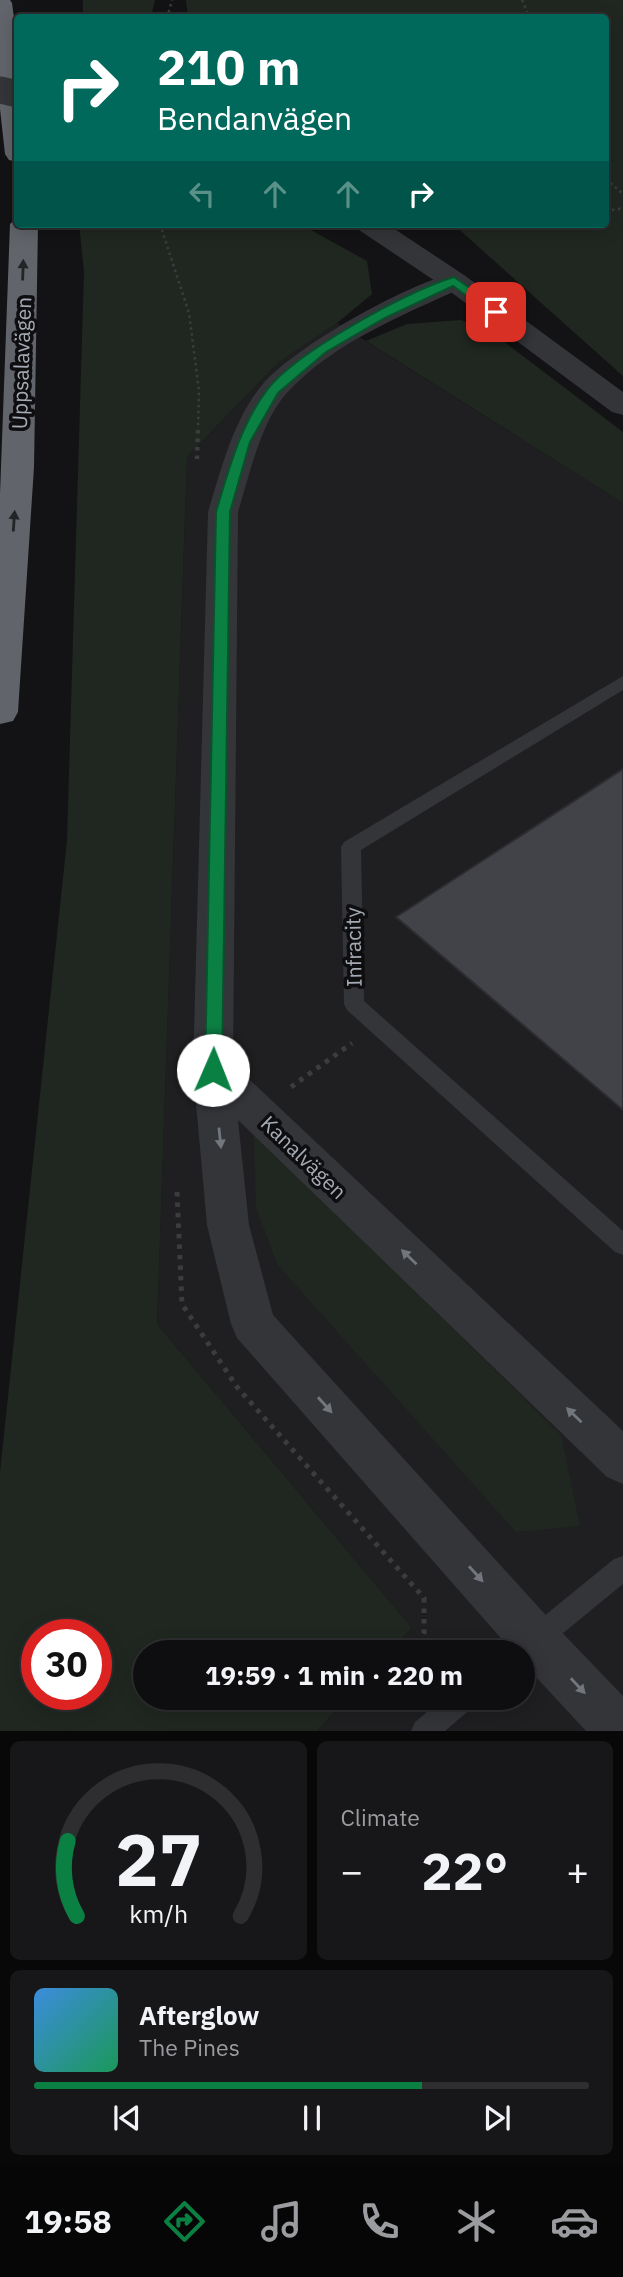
<!DOCTYPE html>
<html lang="en">
<head>
<meta charset="utf-8">
<style>
  body { margin:0; font-family:"IBM Plex Sans",sans-serif; background:#171719; color:#f1f3f6; height:100vh; display:flex; flex-direction:column; font-size:26px; white-space:nowrap }
  * { box-sizing:border-box; margin:0 }
  p { font-size:23px; color:#9b9c9f }
  .icon { flex:none; width:38px; height:38px; fill:none; stroke:currentColor; stroke-width:2; stroke-linecap:round; stroke-linejoin:round }
  .map { position:relative; height:1731px; overflow:hidden }
  .details { display:flex; flex-direction:column; gap:10px; padding:10px; background:#080809; flex:1 }
  .details>* { flex:none }
  .top-card { position:absolute; left:14px; top:14px; width:595px; height:214px; border-radius:7px; box-shadow:0 4px 18px #0003,0 0 0 2px #2e2e30; background:#00695c; color:#fff; overflow:hidden }
  .speed { position:absolute; left:21px; top:1619px; display:flex; gap:14px; font-size:35px; font-weight:700; text-align:center }
  .speed>* { display:grid; place-content:center; width:91px; height:91px; border-radius:50%; background:#0e0e10; box-shadow:0 4px 18px #0003,0 0 0 2px #2e2e30; line-height:1 }
  .speed .limit { border:10px solid #d22; background:#fff; color:#111 }
  .pin { position:absolute; display:grid; place-items:center; width:60px; height:60px; color:#fff; margin:-30px; border-radius:14px; box-shadow:0 4px 10px #0006 }
  .me { position:absolute; width:77px; margin:-38px; rotate:1deg; stroke-linejoin:round; filter:drop-shadow(0 0 5px #0008) }
  .turn { display:flex; align-items:center; gap:24px; height:147px; padding:0 28px; font-size:32px }
  .turn .icon { width:91px; height:91px; stroke-width:2.5 }
  .turn b { display:block; font-size:49px; line-height:60px }
  .lanes { display:flex; align-items:center; height:66px; padding:0 28px; background:#0003; justify-content:center; gap:35px; direction:ltr }
  .lanes .off { opacity:.35 }
  .big { font-size:52px; font-weight:700; line-height:1.1 }
  .details .tile { flex:1; display:flex; flex-direction:column; justify-content:center; gap:10px; min-width:0; padding:0 24px; border-radius:10px; background:#171719 }
  .details .dial { align-items:center; gap:0 }
  .dial svg { height:182px; overflow:visible; fill:none; stroke:#2e2e30; stroke-width:7; stroke-linecap:round; text-anchor:middle }
  .dial text { fill:#f1f3f6; stroke:none }
  .song { display:flex; align-items:center; gap:21px }
  .cover { width:84px; height:84px; border-radius:10px; background:linear-gradient(135deg,hsl(210 70% 55%),hsl(150 70% 35%)) }
  .played { height:7px; border-radius:4px; background:linear-gradient(90deg,#0b8043 70%,#2e2e30 70%) }
  .keys { display:flex; justify-content:space-around; direction:ltr }
  .heat { display:flex; justify-content:space-between; align-items:center; font-size:38px; direction:ltr }
  .details .tiles { flex:1; display:grid; gap:10px; grid-template-columns:1fr 1fr }
  .tile:last-child { grid-column:span 2 }
  .trip { position:absolute; left:133px; top:1640px; width:402px; height:70px; border-radius:35px; background:#0e0e10; box-shadow:0 4px 18px #0003,0 0 0 2px #2e2e30; font-weight:700; line-height:70px; text-align:center }
  .dock { display:flex; height:112px; justify-content:space-around; align-items:center; background:#060606; color:#9b9c9f }
  .dock .icon { width:49px; height:49px }
  .dock .selected { color:#0b8043 }
  .dock b { font-size:32px; color:#f1f3f6 }
  .map>svg:first-child { display:block }
  .built { fill:#1f1f22 }
  .green { fill:#202720; fill-rule:evenodd }
  .building { fill:#424348; stroke:#2d2d31; stroke-width:2 }
  .lines { fill:none; stroke-linecap:round; stroke-linejoin:round }
  .path-far2 { stroke:#3a3c40; stroke-width:2.5; stroke-dasharray:2.5 3.5; stroke-linecap:butt }
  .path-far1 { stroke:#3a3c40; stroke-width:4.5; stroke-dasharray:3.5 5; stroke-linecap:butt }
  .path { stroke:#3a3c40; stroke-width:5; stroke-dasharray:4.5 6; stroke-linecap:butt }
  .service { fill:#343539; fill-rule:evenodd }
  .minor { fill:#343539; fill-rule:evenodd }
  .tertiary { fill:#343539; fill-rule:evenodd }
  .motorway { fill:#61646a; fill-rule:evenodd }
  .tertiary-bridge { stroke:#343539; stroke-width:27 }
  .oneway { fill:#232426 }
  .oneway2 { fill:#72767d }
  .route { fill:#0b8043; stroke:#07532c; stroke-width:2 }
  .labels { text-anchor:middle; dominant-baseline:central; stroke-width:7; stroke-linejoin:round; paint-order:stroke }
  .street-label { font-size:21px; fill:#a5abb4; stroke:#0e0e10 }
</style>
</head>
<body>
<div class="map">
<svg width="623" height="1731" viewBox="0 0 623 1731">
  <rect width="100%" height="100%" fill="#131315"/>
  <path class="built" d="M337,323L623,503V1731H317L347,1698H523V1652H389L412,1628L157,1324L187,457L278,363Z"/>
  <path class="green" d="M83,0H155L151,17L83,18Z
    M186,0H623V376L453,224H606V18H188Z
    M79,224H300L367,261L372,294L337,323L278,363L187,457L157,1324L412,1628L389,1652H145V1698H347L317,1731H0V1472L67,840L84,272ZM37,1634H96V1694H37Z
    M461,320L490,331L623,432V503L366,341L407,324Z
    M254,1132L561,1435L580,1526L516,1532L277,1264L256,1207Z"/>
  <path class="building" d="M623,769V1110L396,917Z"/>
  <g class="lines">
    <path class="path-far2" d="M522,0L530,18
      M167,18L172,0
      M606,179L623,194
      M606,211L623,208
      M160,224L189,313L199,391L198,429
      M482,224L510,227L528,224"/>
    <path class="path-far1" d="M197,459L198,427"/>
    <path class="path" d="M291,1087L352,1043
      M177,1192L182,1304L237,1387L424,1598V1633L417,1652"/>
    <path class="service" d="M623,676V690L361,850L364,1001L623,1231V1255L615,1252L347,1010L344,1004L341,847L344,842Z
      M623,1556V1584L529,1661L523,1664V1652H507L511,1643L614,1559Z
      M444,1698H477L473,1707L445,1731H411L415,1722Z"/>
    <path class="minor" d="M454,273L464,275L468,281L464,287C403,315 332,343 286,394C261,422 249,476 238,512L233,1064L623,1431V1484L607,1477L238,1120L249,1225L273,1315L553,1623L623,1696V1731H586L523,1663V1652H513L237,1338L231,1324L207,1225L193,1070L208,512C221,470 233,420 262,385C294,347 405,285 454,273Z"/>
    <path class="tertiary" d="M355,224H387L464,275L623,392V415L612,412L444,287L359,230Z"/>
    <path class="motorway" d="M0,0H10L12,3L18,48V162L9,160L5,154L0,109Z
      M18,217V224H38L34,467L18,712L13,721L0,724V494L10,224Z"/>
    <path class="tertiary-bridge" d="M0,90L18,94"/>
  </g>
  <defs><path id="oneway-solid" d="M-6-.8H1V-3.2L6.5 0L1 3.2V.8H-6Z" transform="scale(1.75)"/></defs>
  <g class="oneway">
    <use href="#oneway-solid" transform="translate(23 270) rotate(-88)"/>
    <use href="#oneway-solid" transform="translate(14 521) rotate(-86)"/>
  </g>
  <g class="oneway2">
    <use href="#oneway-solid" transform="translate(220 1138) rotate(84)"/>
    <use href="#oneway-solid" transform="translate(409 1257) rotate(-136)"/>
    <use href="#oneway-solid" transform="translate(325 1405) rotate(48)"/>
    <use href="#oneway-solid" transform="translate(574 1415) rotate(-136)"/>
    <use href="#oneway-solid" transform="translate(476 1574) rotate(48)"/>
    <use href="#oneway-solid" transform="translate(578 1686) rotate(47)"/>
  </g>
  <path class="route" d="M454,277L500,309V315H492L453,286L385,318L326,352L278,393L250,442L230,512L222,1070L219,1075H207L205,1070L216,512C229,469 240,426 267,390C295,353 409,290 454,277Z"/>
  <g class="labels">
    <g class="street-label">
      <text transform="translate(21 363) rotate(-88)">Uppsalavägen</text>
      <text transform="translate(353 947) rotate(-91)">Infracity</text>
      <text transform="translate(304 1157) rotate(44)">Kanalvägen</text>
    </g>
  </g>
</svg>
<div class="speed"><div class="limit">30</div></div>
<div class="pin" style="left:496px;top:312px;background:#d93025"><svg class="icon" aria-label="arrive" viewBox="0 0 24 24"><path d="M6 21V4h12l-3 4 3 4H6"/></svg></div>
<svg class="me" style="left:213px;top:1070px" viewBox="-20 -20 40 40"><circle r="19" fill="#fff"/><path d="M0-13L10 11 0 6-10 11z" fill="#0b8043"/></svg>
<div class="trip">19:59 · 1 min · 220 m</div>
<div class="top-card">
<div class="turn"><svg class="icon" aria-label="right" viewBox="0 0 24 24"><path d="M7 20v-9h11M14 6l5 5-5 5"/></svg><div><b>210 m</b>Bendanvägen</div></div>
<div class="lanes"><svg class="icon off" aria-label="left" viewBox="0 0 24 24"><path d="M17 20v-9H6M10 6l-5 5 5 5"/></svg><svg class="icon off" aria-label="ahead" viewBox="0 0 24 24"><path d="M12 20V5M6 11l6-6 6 6"/></svg><svg class="icon off" aria-label="ahead" viewBox="0 0 24 24"><path d="M12 20V5M6 11l6-6 6 6"/></svg><svg class="icon" aria-label="right" viewBox="0 0 24 24"><path d="M7 20v-9h11M14 6l5 5-5 5"/></svg></div>
</div>
</div>
<section class="details">
<div class="tiles">
<div class="tile dial"><svg viewBox="0 0 100 80">
<path d="M14 69A42 42 0 1 1 86 69"/>
<path d="M14 69A42 42 0 0 1 10 36" stroke="#0b8043"/>
<text x="50" y="56" font-size="32" font-weight="700">27</text>
<text x="50" y="72" font-size="11">km/h</text>
</svg></div>
<div class="tile"><p>Climate</p>
<div class="heat"><a>−</a><b class="big">22°</b><a>+</a></div>
</div>
<div class="tile">
<div class="song"><i class="cover"></i><div><b>Afterglow</b><p>The Pines</p></div></div>
<div class="played"></div>
<div class="keys"><svg class="icon" aria-label="previous" viewBox="0 0 24 24"><path d="M18 5L8 12l10 7zM5 5v14"/></svg><svg class="icon" aria-label="pause" viewBox="0 0 24 24"><path d="M8 5v14M16 5v14"/></svg><svg class="icon" aria-label="next" viewBox="0 0 24 24"><path d="M6 5l10 7-10 7zM19 5v14"/></svg></div>
</div>
</div>
</section>
<nav class="dock">
<b>19:58</b>
<svg class="icon selected" aria-label="directions" viewBox="0 0 24 24"><path d="M12 3l9 9-9 9-9-9zM9 14v-3h6M13 9l2 2-2 2"/></svg>
<svg class="icon" aria-label="music" viewBox="0 0 24 24"><path d="M9 18V5l10-2v13"/><circle cx="6" cy="18" r="3"/><circle cx="16" cy="16" r="3"/></svg>
<svg class="icon" aria-label="phone" viewBox="0 0 24 24"><path d="M5 4h4l2 5-3 2q2 4 5 5l2-3 5 2v4C11 20 4 13 5 4z"/></svg>
<svg class="icon" aria-label="climate" viewBox="0 0 24 24"><path d="M12 3v18M4 7l16 10M4 17L20 7"/></svg>
<svg class="icon" aria-label="car" viewBox="0 0 24 24"><path d="M5 17H2v-5l4-1 3-4h7l3 4 3 1v5h-3M9 17h6M6 11h13"/><circle cx="7" cy="17" r="2"/><circle cx="17" cy="17" r="2"/></svg>
</nav>
</body>
</html>
